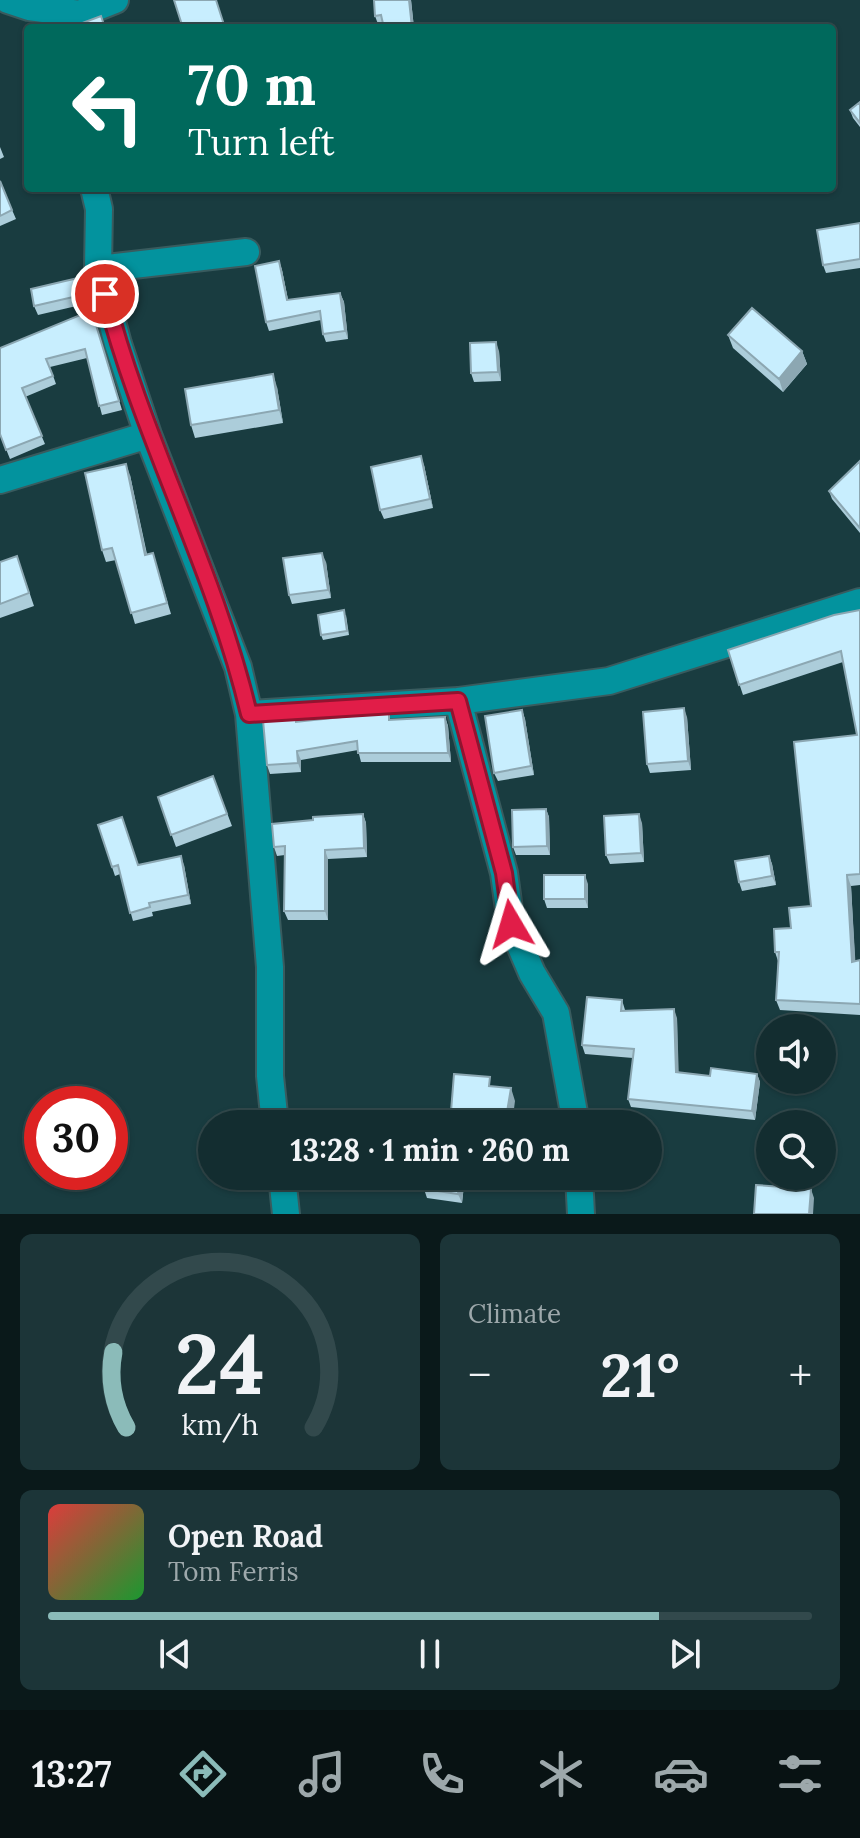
<!DOCTYPE html>
<html lang="en">
<head>
<meta charset="utf-8">
<style>
  body { margin:0; font-family:Lora,serif; background:#1c3538; color:#f1f3f6; height:100vh; display:flex; flex-direction:column; font-size:30px; white-space:nowrap }
  * { box-sizing:border-box; margin:0 }
  p { font-size:26px; color:#9da8ab }
  .icon { flex:none; width:44px; height:44px; fill:none; stroke:currentColor; stroke-width:2; stroke-linecap:round; stroke-linejoin:round }
  .map { position:relative; height:1214px; overflow:hidden }
  .sheet { display:flex; flex-direction:column; gap:20px; padding:20px; background:#0a191a; flex:1 }
  .sheet>* { flex:none }
  .hud { position:absolute; left:24px; top:24px; width:812px; height:168px; border-radius:8px; box-shadow:0 2px 6px #0004,0 0 0 2px #32494c; background:#00695c; color:#fff; overflow:hidden }
  .fabs { position:absolute; left:756px; top:1014px; display:grid; gap:16px }
  .fabs a { display:grid; place-items:center; width:80px; height:80px; border-radius:50%; background:#132d30; box-shadow:0 2px 6px #0004,0 0 0 2px #32494c; font-size:40px }
  .speed { position:absolute; left:24px; top:1086px; display:flex; gap:16px; font-size:40px; font-weight:700; text-align:center }
  .speed>* { display:grid; place-content:center; width:104px; height:104px; border-radius:50%; background:#132d30; box-shadow:0 2px 6px #0004,0 0 0 2px #32494c; line-height:1 }
  .speed .limit { border:12px solid #d22; background:#fff; color:#111 }
  .pin { position:absolute; display:grid; place-items:center; width:68px; height:68px; color:#fff; margin:-34px; border:4px solid #fff; border-radius:50%; box-shadow:0 2px 8px #0007 }
  .me { position:absolute; width:88px; margin:-44px; rotate:353deg; stroke-linejoin:round; filter:drop-shadow(0 0 6px #0008) }
  .turn { display:flex; align-items:center; gap:28px; height:168px; padding:0 32px; font-size:36px }
  .turn .icon { width:104px; height:104px; stroke-width:2.5 }
  .turn b { display:block; font-size:56px; line-height:68px }
  .big { font-size:60px; font-weight:800; line-height:1.1 }
  .sheet .card { flex:1; display:flex; flex-direction:column; justify-content:center; gap:12px; min-width:0; padding:0 28px; border-radius:12px; background:#1c3538 }
  .sheet .dial { align-items:center; gap:0 }
  .dial svg { height:208px; overflow:visible; fill:none; stroke:#32494c; stroke-width:7; stroke-linecap:round; text-anchor:middle }
  .dial text { fill:#f1f3f6; stroke:none }
  .song { display:flex; align-items:center; gap:24px }
  .cover { width:96px; height:96px; border-radius:12px; background:linear-gradient(135deg,hsl(0 70% 55%),hsl(130 70% 35%)) }
  .played { height:8px; border-radius:4px; background:linear-gradient(90deg,#8bbbb9 80%,#32494c 80%) }
  .keys { display:flex; justify-content:space-around; direction:ltr }
  .heat { display:flex; justify-content:space-between; align-items:center; font-size:44px; direction:ltr }
  .sheet .tiles { flex:1; display:grid; gap:20px; grid-template-columns:1fr 1fr }
  .card:last-child { grid-column:span 2 }
  .trip { position:absolute; left:198px; top:1110px; width:464px; height:80px; border-radius:40px; background:#132d30; box-shadow:0 2px 6px #0004,0 0 0 2px #32494c; font-weight:800; line-height:80px; text-align:center }
  .dock { display:flex; height:128px; justify-content:space-around; align-items:center; background:#081213; color:#9da8ab }
  .dock .icon { width:56px; height:56px }
  .dock .on { color:#8bbbb9 }
  .dock b { font-size:36px; color:#f1f3f6 }
  .map>svg:first-child { display:block }
  .lines { fill:none; stroke-linecap:round; stroke-linejoin:round }
  .street-casing { stroke:#395b5e; stroke-width:30 }
  .street { stroke:#03939e; stroke-width:26 }
  .wall { fill:#accdda }
  .shaded-wall { fill:#8ca7b2 }
  .building { fill:#c8eefe; stroke:#8ca7b2; stroke-width:2 }
  .route-casing { stroke:#92132f; stroke-width:20 }
  .route { stroke:#e11d48; stroke-width:14 }
</style>
</head>
<body>
<div class="map">
<svg width="860" height="1214" viewBox="0 0 860 1214">
  <rect width="100%" height="100%" fill="#193c40"/>
  <g class="lines">
    <defs>
      <path id="street" d="M8,0L29,7L80,14L115,0
        M94,188L99,209L98,269L118,344L148,435L238,667L249,714L270,967V1076L275,1124
        M98,269L246,252
        M0,480L148,435
        M458,701L504,873L511,924L532,973L556,1013L576,1124
        M249,714L458,701L609,681L860,602
        M282,1176L286,1214
        M579,1176L581,1214"/>
    </defs>
    <use href="#street" class="street-casing"/>
    <use href="#street" class="street"/>
  </g>
  <path class="wall" d="M411,0L414,28H384L383,23L378,24L375,16Z
    M860,102V127L853,118L850,110Z
    M0,147L4,157L0,159Z
    M0,182L16,219L0,226Z
    M860,223V268L826,273L823,265Z
    M279,261L282,270L288,300L340,293L344,302L348,339L326,342L323,334L321,320L269,331L266,322Z
    M78,278L85,304L38,315L34,306Z
    M87,317L96,324L122,410L102,415L87,358L50,367L56,384L25,397L45,444L10,459L0,434V348Z
    M728,335L802,351L807,364L783,392L733,348Z
    M499,351L501,381L474,382L471,373Z
    M277,387L283,423L195,438L191,425Z
    M860,461V533L832,499L829,491Z
    M424,465L433,508L384,519L380,510Z
    M130,475L147,554L153,553L171,614L135,624L116,560L106,562L102,550Z
    M17,556L34,606L0,618V562Z
    M326,562L331,598L292,604L289,595Z
    M860,610V885L851,886L855,961L860,960V1015L780,1010L776,1000L778,961L775,952L811,906L857,735L843,662L743,695L728,650Z
    M346,615L349,635L323,640L321,635Z
    M522,710L525,719L534,775L498,781L494,773Z
    M445,717L448,726L451,762H361L358,750L301,760V772L270,774L267,765L297,722L392,720Z
    M687,717L691,770L650,773L647,764Z
    M213,776L232,826L176,847L158,797Z
    M546,809L549,817L550,855H516L513,847Z
    M363,814L366,823L367,857L328,859V920H288L284,911L285,855L277,856L274,847Z
    M642,823L644,862L610,864L606,855Z
    M98,825L139,865H184L191,904L152,912L153,916L133,921L120,874L115,876Z
    M769,856L772,864L776,885L742,891L739,882Z
    M588,884V908H547L544,899Z
    M622,1000L625,1010L677,1018L678,1072L710,1076L757,1074L760,1082L755,1120L631,1107L628,1099L633,1058L585,1054L582,1045Z
    M426,1176H465L462,1203L427,1198L424,1189Z"/>
  <path class="shaded-wall" d="M409,0H411L414,28H412Z
    M835,90L838,99L832,103V92Z
    M279,261L282,270L290,309L287,300Z
    M340,293L344,302L348,339L345,331Z
    M496,342L499,351L501,381L498,372Z
    M802,351L807,364L783,392L779,379Z
    M273,374L277,387L283,423L279,410Z
    M421,456L424,465L433,508L430,499Z
    M126,464L130,475L149,566L145,555Z
    M322,553L326,562L331,598L328,590Z
    M684,708L687,717L691,770L688,761Z
    M522,710L525,719L534,775L531,766Z
    M445,717L448,726L451,762L448,753Z
    M297,751L301,760V772L298,763Z
    M546,809L549,817L550,855L547,846Z
    M363,814L366,823L367,857L364,848Z
    M639,814L642,823L644,862L641,853Z
    M325,850L328,859V920L325,911Z
    M181,856L184,865L191,904L188,895Z
    M769,856L772,864L776,885L772,876Z
    M585,875L588,884V908L585,899Z
    M847,875L851,886L856,972L852,962Z
    M674,1009L677,1018L679,1080L676,1072Z
    M757,1074L760,1082L755,1120L752,1111Z
    M511,1088L515,1101L512,1124H505Z
    M461,1176H465L462,1203L458,1194Z
    M811,1189L814,1198L813,1214H809Z"/>
  <path class="building" d="M174,0H216L225,28H183Z
    M374,0H409L412,28H384L381,15L375,16Z
    M101,16L105,28H69Z
    M860,102V123L850,110Z
    M0,181L12,210L0,216Z
    M860,223V259L823,265L817,230Z
    M279,261L287,300L340,293L345,331L323,334L320,311L266,322L255,266Z
    M78,278L82,295L34,306L31,289Z
    M752,308L802,351L779,379L728,335Z
    M85,313L86,317L93,315L119,401L99,406L85,349L46,359L53,376L22,388L42,436L6,450L0,434V348Z
    M496,342L498,372L471,373L470,343Z
    M273,374L279,410L191,425L185,389Z
    M421,456L430,499L380,510L371,467Z
    M860,461V528L829,491Z
    M126,464L145,555L153,553L167,603L131,613L112,548L102,550L85,473Z
    M322,553L328,590L289,595L283,558Z
    M17,556L29,593L0,604V562Z
    M344,610L347,631L321,635L318,615Z
    M860,610V874L847,875L852,962L860,960V1004L776,1000L779,952H775L774,929L791,928L789,908L811,906L794,742L857,735L841,651L739,685L728,650L834,615Z
    M684,708L688,761L647,764L643,712Z
    M522,710L531,766L494,773L485,716Z
    M389,712V720L445,717L448,753H358L357,741L297,751L298,763L267,765L263,720L296,718V722Z
    M213,776L227,814L171,835L158,797Z
    M546,809L547,846L513,847L512,810Z
    M363,814L364,848L325,850V911H284L285,846L274,847L272,824L313,820V817Z
    M639,814L641,853L606,855L604,816Z
    M122,817L138,865L181,856L188,895L149,903L150,907L130,913L118,865L112,867L98,825Z
    M769,856L772,876L739,882L735,861Z
    M544,875H585V899H544Z
    M587,997L622,1000L621,1011L674,1009L676,1072L710,1076L711,1068L757,1074L752,1111L628,1099L634,1049L582,1045Z
    M454,1074L490,1077L489,1086L511,1088L505,1124H450Z
    M426,1176H461L458,1194L424,1189Z
    M756,1185L811,1189L809,1214H754Z"/>
  <g class="lines">
    <defs>
      <path id="route" d="M105,294C142,438 215,570 249,714L458,701L504,873L511,924"/>
    </defs>
    <use href="#route" class="route-casing"/>
    <use href="#route" class="route"/>
  </g>
</svg>
<div class="fabs">
<a><svg class="icon" aria-label="sound" viewBox="0 0 24 24"><path d="M4 9h4l5-4v14l-5-4H4zM17 9q2 3 0 6"/></svg></a>
<a><svg class="icon" aria-label="search" viewBox="0 0 24 24"><circle cx="10" cy="10" r="6"/><path d="M15 15l6 6"/></svg></a>
</div>
<div class="speed"><div class="limit">30</div></div>
<div class="pin" style="left:105px;top:294px;background:#d93025"><svg class="icon" aria-label="arrive" viewBox="0 0 24 24"><path d="M6 21V4h12l-3 4 3 4H6"/></svg></div>
<svg class="me" style="left:511px;top:924px" viewBox="-20 -20 40 40"><path d="M0-17L14 15 0 8-14 15z" fill="#e11d48" stroke="#fff" stroke-width="4"/></svg>
<div class="trip">13:28 · 1 min · 260 m</div>
<div class="hud">
<div class="turn"><svg class="icon" aria-label="left" viewBox="0 0 24 24"><path d="M17 20v-9H6M10 6l-5 5 5 5"/></svg><div><b>70 m</b>Turn left</div></div>
</div>
</div>
<section class="sheet">
<div class="tiles">
<div class="card dial"><svg viewBox="0 0 100 80">
<path d="M14 69A42 42 0 1 1 86 69"/>
<path d="M14 69A42 42 0 0 1 9 40" stroke="#8bbbb9"/>
<text x="50" y="56" font-size="32" font-weight="700">24</text>
<text x="50" y="72" font-size="11">km/h</text>
</svg></div>
<div class="card"><p>Climate</p>
<div class="heat"><a>−</a><b class="big">21°</b><a>+</a></div>
</div>
<div class="card">
<div class="song"><i class="cover"></i><div><b>Open Road</b><p>Tom Ferris</p></div></div>
<div class="played"></div>
<div class="keys"><svg class="icon" aria-label="previous" viewBox="0 0 24 24"><path d="M18 5L8 12l10 7zM5 5v14"/></svg><svg class="icon" aria-label="pause" viewBox="0 0 24 24"><path d="M8 5v14M16 5v14"/></svg><svg class="icon" aria-label="next" viewBox="0 0 24 24"><path d="M6 5l10 7-10 7zM19 5v14"/></svg></div>
</div>
</div>
</section>
<nav class="dock">
<b>13:27</b>
<svg class="icon on" aria-label="directions" viewBox="0 0 24 24"><path d="M12 3l9 9-9 9-9-9zM9 14v-3h6M13 9l2 2-2 2"/></svg>
<svg class="icon" aria-label="music" viewBox="0 0 24 24"><path d="M9 18V5l10-2v13"/><circle cx="6" cy="18" r="3"/><circle cx="16" cy="16" r="3"/></svg>
<svg class="icon" aria-label="phone" viewBox="0 0 24 24"><path d="M5 4h4l2 5-3 2q2 4 5 5l2-3 5 2v4C11 20 4 13 5 4z"/></svg>
<svg class="icon" aria-label="climate" viewBox="0 0 24 24"><path d="M12 3v18M4 7l16 10M4 17L20 7"/></svg>
<svg class="icon" aria-label="car" viewBox="0 0 24 24"><path d="M5 17H2v-5l4-1 3-4h7l3 4 3 1v5h-3M9 17h6M6 11h13"/><circle cx="7" cy="17" r="2"/><circle cx="17" cy="17" r="2"/></svg>
<svg class="icon" aria-label="filters" viewBox="0 0 24 24"><path d="M4 7h16M4 17h16"/><circle cx="9" cy="7" r="2"/><circle cx="15" cy="17" r="2"/></svg>
</nav>
</body>
</html>
